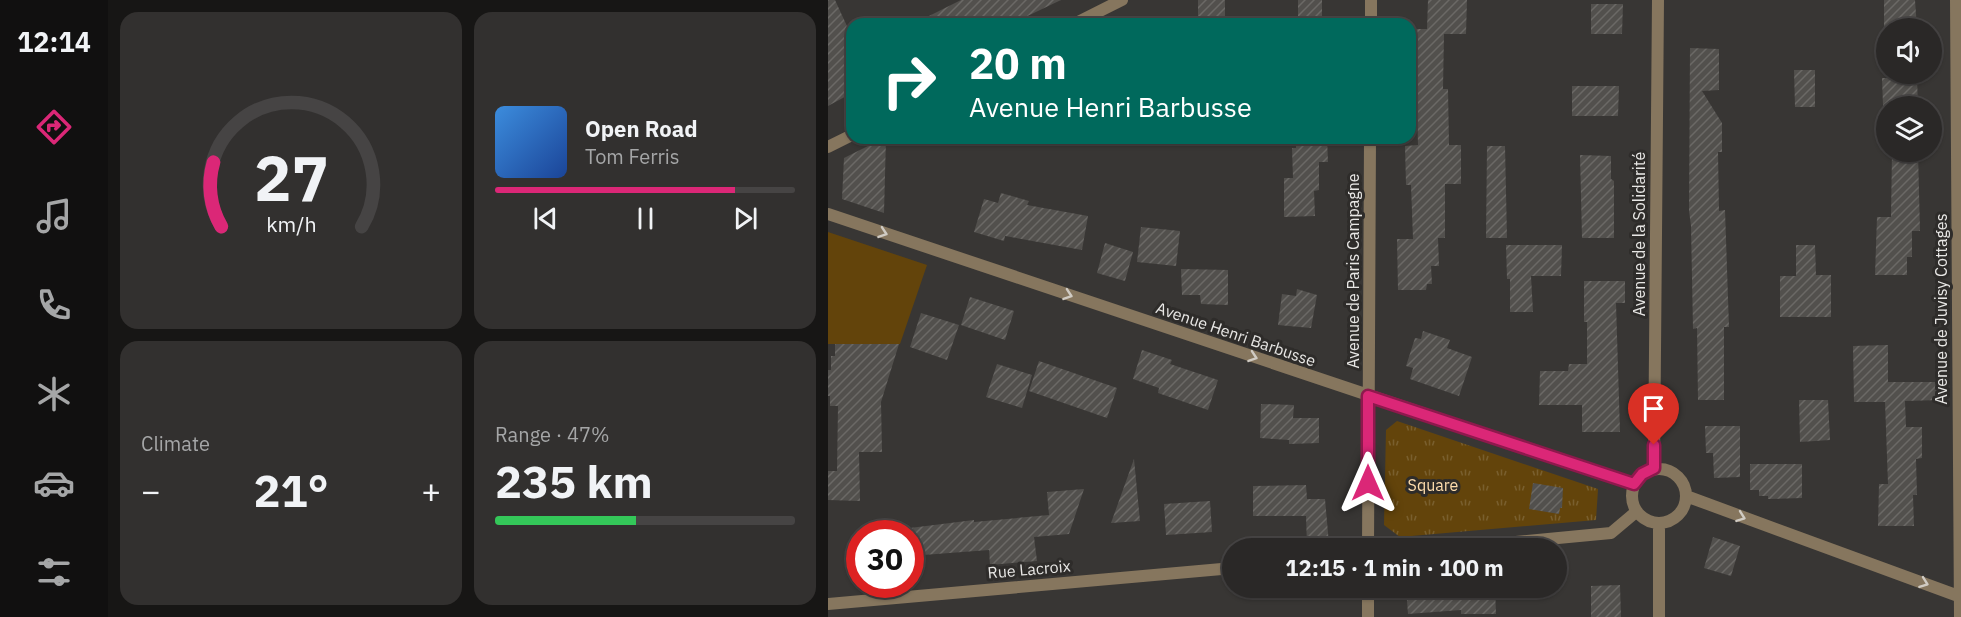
<!DOCTYPE html>
<html lang="en">
<head>
<meta charset="utf-8">
<style>
  body { margin:0; font-family:"IBM Plex Sans",sans-serif; background:#32302f; color:#f1f3f6; height:100vh; display:flex; flex-direction:column; font-size:22px; white-space:nowrap }
  * { box-sizing:border-box; margin:0 }
  p { font-size:20px; color:#a5a6a7 }
  .icon { flex:none; width:33px; height:33px; fill:none; stroke:currentColor; stroke-width:2; stroke-linecap:round; stroke-linejoin:round }
  .map { position:relative; flex:1; overflow:hidden }
  .drawer { display:flex; flex-direction:column; gap:12px; padding:12px; background:#171615; width:720px }
  .drawer>* { flex:none }
  .banner { position:absolute; left:18px; top:18px; width:570px; height:126px; border-radius:18px; box-shadow:0 2px 4px #0004,0 0 0 2px #464444; background:#00695c; color:#fff; overflow:hidden }
  .buttons { position:absolute; left:1048px; top:18px; display:grid; gap:12px }
  .buttons a { display:grid; place-items:center; width:66px; height:66px; border-radius:50%; background:#2a2827; box-shadow:0 2px 4px #0004,0 0 0 2px #464444; font-size:30px }
  .speed { position:absolute; left:18px; top:520px; display:flex; gap:12px; font-size:30px; font-weight:700; text-align:center }
  .speed>* { display:grid; place-content:center; width:78px; height:78px; border-radius:50%; background:#2a2827; box-shadow:0 2px 4px #0004,0 0 0 2px #464444; line-height:1 }
  .speed .limit { border:9px solid #d22; background:#fff; color:#111 }
  .pin { position:absolute; display:grid; place-items:center; width:51px; height:51px; color:#fff; margin:-62px -26px; border-radius:50% 50% 50% 0; rotate:-45deg; box-shadow:0 0 6px #0007 }
  .pin .icon { rotate:45deg }
  .me { position:absolute; width:66px; margin:-33px; rotate:0deg; stroke-linejoin:round; filter:drop-shadow(0 0 4px #0008) }
  .turn { display:flex; align-items:center; gap:21px; height:126px; padding:0 24px; font-size:27px }
  .turn .icon { width:78px; height:78px; stroke-width:2.5 }
  .turn b { display:block; font-size:42px; line-height:51px }
  .big { font-size:45px; font-weight:800; line-height:1.1 }
  .drawer .card { flex:1; display:flex; flex-direction:column; justify-content:center; gap:9px; min-width:0; padding:0 21px; border-radius:18px; background:#32302f }
  .drawer .dial { align-items:center; gap:0 }
  .dial svg { height:156px; overflow:visible; fill:none; stroke:#464444; stroke-width:7; stroke-linecap:round; text-anchor:middle }
  .dial text { fill:#f1f3f6; stroke:none }
  .song { display:flex; align-items:center; gap:18px }
  .cover { width:72px; height:72px; border-radius:9px; background:linear-gradient(135deg,hsl(210 70% 55%),hsl(220 70% 35%)) }
  .played { height:6px; border-radius:3px; background:linear-gradient(90deg,#db2777 80%,#464444 80%) }
  .keys { display:flex; justify-content:space-around; direction:ltr }
  .heat { display:flex; justify-content:space-between; align-items:center; font-size:33px; direction:ltr }
  .charge { height:9px; border-radius:4px; background:linear-gradient(90deg,#34c759 47%,#464444 0) }
  .drawer .tiles { flex:1; display:grid; gap:12px; grid-template-columns:repeat(2,1fr) }
  .trip { position:absolute; left:394px; top:538px; width:345px; height:60px; border-radius:30px; background:#2a2827; box-shadow:0 2px 4px #0004,0 0 0 2px #464444; font-weight:800; line-height:60px; text-align:center }
  main { display:flex; flex:1; min-height:0 }
  .dock { display:flex; flex-direction:column; width:108px; justify-content:space-around; align-items:center; background:#111010; color:#a5a6a7 }
  .dock .icon { width:42px; height:42px }
  .dock .active { color:#db2777 }
  .dock b { font-size:27px; color:#f1f3f6 }
  .map>svg:first-child { display:block }
  .grass { fill:#63440b }
  .park { fill:url(#park-tufts) }
  .building { fill:url(#building-hatch) }
  .lines { fill:none; stroke-linecap:round; stroke-linejoin:round }
  .minor { stroke:#86765e; stroke-width:12 }
  .oneway { stroke:#d0cbc3 }
  .route-casing { stroke:#8e194d; stroke-width:15 }
  .route { stroke:#db2777; stroke-width:10 }
  .labels { text-anchor:middle; dominant-baseline:central; stroke-width:6; stroke-linejoin:round; paint-order:stroke }
  .street-label { font-size:16px; fill:#e8e7e5; stroke:#2e2c2a }
  .park-label { font-size:16px; fill:#feddad; stroke:#2e2c2a }
</style>
</head>
<body>
<main>
<nav class="dock">
<b>12:14</b>
<svg class="icon active" aria-label="directions" viewBox="0 0 24 24"><path d="M12 3l9 9-9 9-9-9zM9 14v-3h6M13 9l2 2-2 2"/></svg>
<svg class="icon" aria-label="music" viewBox="0 0 24 24"><path d="M9 18V5l10-2v13"/><circle cx="6" cy="18" r="3"/><circle cx="16" cy="16" r="3"/></svg>
<svg class="icon" aria-label="phone" viewBox="0 0 24 24"><path d="M5 4h4l2 5-3 2q2 4 5 5l2-3 5 2v4C11 20 4 13 5 4z"/></svg>
<svg class="icon" aria-label="climate" viewBox="0 0 24 24"><path d="M12 3v18M4 7l16 10M4 17L20 7"/></svg>
<svg class="icon" aria-label="car" viewBox="0 0 24 24"><path d="M5 17H2v-5l4-1 3-4h7l3 4 3 1v5h-3M9 17h6M6 11h13"/><circle cx="7" cy="17" r="2"/><circle cx="17" cy="17" r="2"/></svg>
<svg class="icon" aria-label="filters" viewBox="0 0 24 24"><path d="M4 7h16M4 17h16"/><circle cx="9" cy="7" r="2"/><circle cx="15" cy="17" r="2"/></svg>
</nav>
<section class="drawer">
<div class="tiles">
<div class="card dial"><svg viewBox="0 0 100 80">
<path d="M14 69A42 42 0 1 1 86 69"/>
<path d="M14 69A42 42 0 0 1 10 36" stroke="#db2777"/>
<text x="50" y="56" font-size="32" font-weight="700">27</text>
<text x="50" y="72" font-size="11">km/h</text>
</svg></div>
<div class="card">
<div class="song"><i class="cover"></i><div><b>Open Road</b><p>Tom Ferris</p></div></div>
<div class="played"></div>
<div class="keys"><svg class="icon" aria-label="previous" viewBox="0 0 24 24"><path d="M18 5L8 12l10 7zM5 5v14"/></svg><svg class="icon" aria-label="pause" viewBox="0 0 24 24"><path d="M8 5v14M16 5v14"/></svg><svg class="icon" aria-label="next" viewBox="0 0 24 24"><path d="M6 5l10 7-10 7zM19 5v14"/></svg></div>
</div>
<div class="card"><p>Climate</p>
<div class="heat"><a>−</a><b class="big">21°</b><a>+</a></div>
</div>
<div class="card"><p>Range · 47%</p><b class="big">235 km</b><div class="charge"></div></div>
</div>
</section>
<div class="map">
<svg width="1133" height="617" viewBox="0 0 1133 617">
  <defs>
    <pattern id="park-tufts" width="24" height="20" patternUnits="userSpaceOnUse" patternTransform="scale(1.5)"><rect width="24" height="20" fill="#63440b"/><path d="M3 7l-1-3M5 7V3M7 7l1-3M15 17l-1-3M17 17v-4M19 17l1-3" fill="none" stroke="#795f2e"/></pattern>
    <pattern id="building-hatch" width="6" height="6" patternUnits="userSpaceOnUse" patternTransform="scale(1.5)"><rect width="6" height="6" fill="#52504d"/><path d="M-1 1l2-2M0 6l6-6M5 7l2-2" fill="none" stroke="#6b6966"/></pattern>
  </defs>
  <rect width="100%" height="100%" fill="#383634"/>
  <path class="grass" d="M0,232L99,265L72,344H0Z"/>
  <path class="park" d="M569,421L770,489L768,520L572,537L556,525L558,430Z"/>
  <path class="building" d="M0,0H7L24,37V93L0,106Z
    M133,0H233L183,24H85Z
    M370,0H397V24H370Z
    M470,0H494V24H470Z
    M600,0H639L638,34H616L615,89H620L621,145H633V184H617V238H610L611,266H603L604,284H599L598,290H570L569,239H585L583,185H578L577,146L590,145L588,67H582V29H599Z
    M1056,0H1087L1089,28H1056Z
    M763,4H795L794,34H763Z
    M862,48L891,49V90L874,91L894,123V152H890L891,211L897,210L901,327H896V400H870L869,328L865,329L863,226L861,211Z
    M966,70H987V107H967Z
    M1054,78H1089L1090,106H1055Z
    M744,86H791L790,116H744Z
    M56,138H58L56,213L14,199L16,158Z
    M468,138H499L500,162H491V190L486,191L487,216L456,217V178H465L464,148H468Z
    M659,146H677L679,238H658Z
    M1064,152H1090L1092,231H1084V257H1079V275H1047L1049,217H1063Z
    M752,155L783,156V179L786,181V238H754Z
    M173,193L201,201L199,205L260,216L254,250L177,236L176,241L146,232L156,199L170,203Z
    M313,227L352,231L348,266L309,262Z
    M277,243L305,252L297,281L269,273Z
    M678,245H734L733,276H703L705,312H682V279H679Z
    M968,245H987L988,275H1003V317H952V276H968Z
    M353,269L400,270V305L373,304L372,295H354Z
    M756,281H797V303H788L792,432H754V405H711L712,371H740L741,364H759V322H756Z
    M469,289L489,295L483,328L450,325L454,294L468,296Z
    M142,297L186,311L177,340L133,325Z
    M93,313L131,325L119,360L82,347Z
    M595,331L622,340L619,348L644,357L631,396L582,379L585,368L578,366L587,338L593,339Z
    M7,344H71L53,402L54,452H31L32,501L0,500V471H9L10,406H2V396H0V370H3V356H7Z
    M1060,345V382H1113V400L1077,401L1078,427H1094V458L1088,459L1089,495H1085L1086,526H1050L1051,484H1060L1057,402H1026L1025,346Z
    M314,350L344,360L342,364L390,380L380,410L330,393L331,388L305,379Z
    M211,361L289,388L279,418L201,391Z
    M169,364L204,375L194,408L158,397Z
    M971,400H1000L1002,440L972,442Z
    M433,404L466,405L465,418H491V443L461,444V440L432,438Z
    M877,426H912V477L886,478L885,453H878Z
    M306,459L312,521L283,523Z
    M922,464H974V498L940,499V496H931V490H922Z
    M705,483L735,488L734,508H732L731,514L701,509Z
    M478,485L479,499H497L501,544L479,546L478,516H425V486Z
    M256,489L241,534L206,537L209,561L162,565L161,550L82,556V528L146,520V522L221,515L219,492Z
    M382,501L384,532L338,535L336,504Z
    M885,537L912,546L903,576L876,568Z
    M792,585L793,617H763V586Z
    M578,588H667L668,614H633V610L580,614Z"/>
  <g class="lines">
    <path class="minor" d="M1128,0L1132,617
      M246,24L294,0
      M543,24V0
      M0,147L24,135
      M0,214L806,484
      M826,468L830,0
      M804 496a27 27 0 1 1 54 0a27 27 0 1 1-54 0Z
      M858,496L1133,597
      M540,549L542,138
      M613,549L783,533L808,512
      M0,604L405,568
      M540,617V588
      M831,617V524"/>
  </g>
  <defs><path id="oneway-chevron" d="M-2-3.5L2.5 0L-2 3.5" fill="none" stroke-width="1.6" stroke-linecap="round" stroke-linejoin="round" transform="scale(1.5)"/></defs>
  <g class="oneway">
    <use href="#oneway-chevron" transform="translate(55 233) rotate(19)"/>
    <use href="#oneway-chevron" transform="translate(240 295) rotate(19)"/>
    <use href="#oneway-chevron" transform="translate(425 357) rotate(19)"/>
    <use href="#oneway-chevron" transform="translate(913 517) rotate(20)"/>
    <use href="#oneway-chevron" transform="translate(1096 583) rotate(20)"/>
  </g>
  <g class="lines">
    <defs>
      <path id="route" d="M540,483V396L806,484L814,474L826,468V445"/>
    </defs>
    <use href="#route" class="route-casing"/>
    <use href="#route" class="route"/>
  </g>
  <g class="labels">
    <g class="street-label">
      <text transform="translate(811 234) rotate(-90)">Avenue de la Solidarité</text>
      <text transform="translate(525 271) rotate(-90)">Avenue de Paris Campagne</text>
      <text transform="translate(1113 309) rotate(-90)">Avenue de Juvisy Cottages</text>
      <text transform="translate(408 334) rotate(19)">Avenue Henri Barbusse</text>
      <text transform="translate(201 569) rotate(-5)">Rue Lacroix</text>
    </g>
    <g class="park-label">
      <text x="605" y="485">Square</text>
    </g>
  </g>
</svg>
<div class="buttons">
<a><svg class="icon" aria-label="sound" viewBox="0 0 24 24"><path d="M4 9h4l5-4v14l-5-4H4zM17 9q2 3 0 6"/></svg></a>
<a><svg class="icon" aria-label="layers" viewBox="0 0 24 24"><path d="M12 4l9 5-9 5-9-5zM3 14l9 5 9-5"/></svg></a>
</div>
<div class="speed"><div class="limit">30</div></div>
<div class="pin" style="left:826px;top:445px;background:#d93025"><svg class="icon" aria-label="arrive" viewBox="0 0 24 24"><path d="M6 21V4h12l-3 4 3 4H6"/></svg></div>
<svg class="me" style="left:540px;top:483px" viewBox="-20 -20 40 40"><path d="M0-17L14 15 0 8-14 15z" fill="#db2777" stroke="#fff" stroke-width="4"/></svg>
<div class="trip">12:15 · 1 min · 100 m</div>
<div class="banner">
<div class="turn"><svg class="icon" aria-label="right" viewBox="0 0 24 24"><path d="M7 20v-9h11M14 6l5 5-5 5"/></svg><div><b>20 m</b>Avenue Henri Barbusse</div></div>
</div>
</div>
</main>
</body>
</html>
